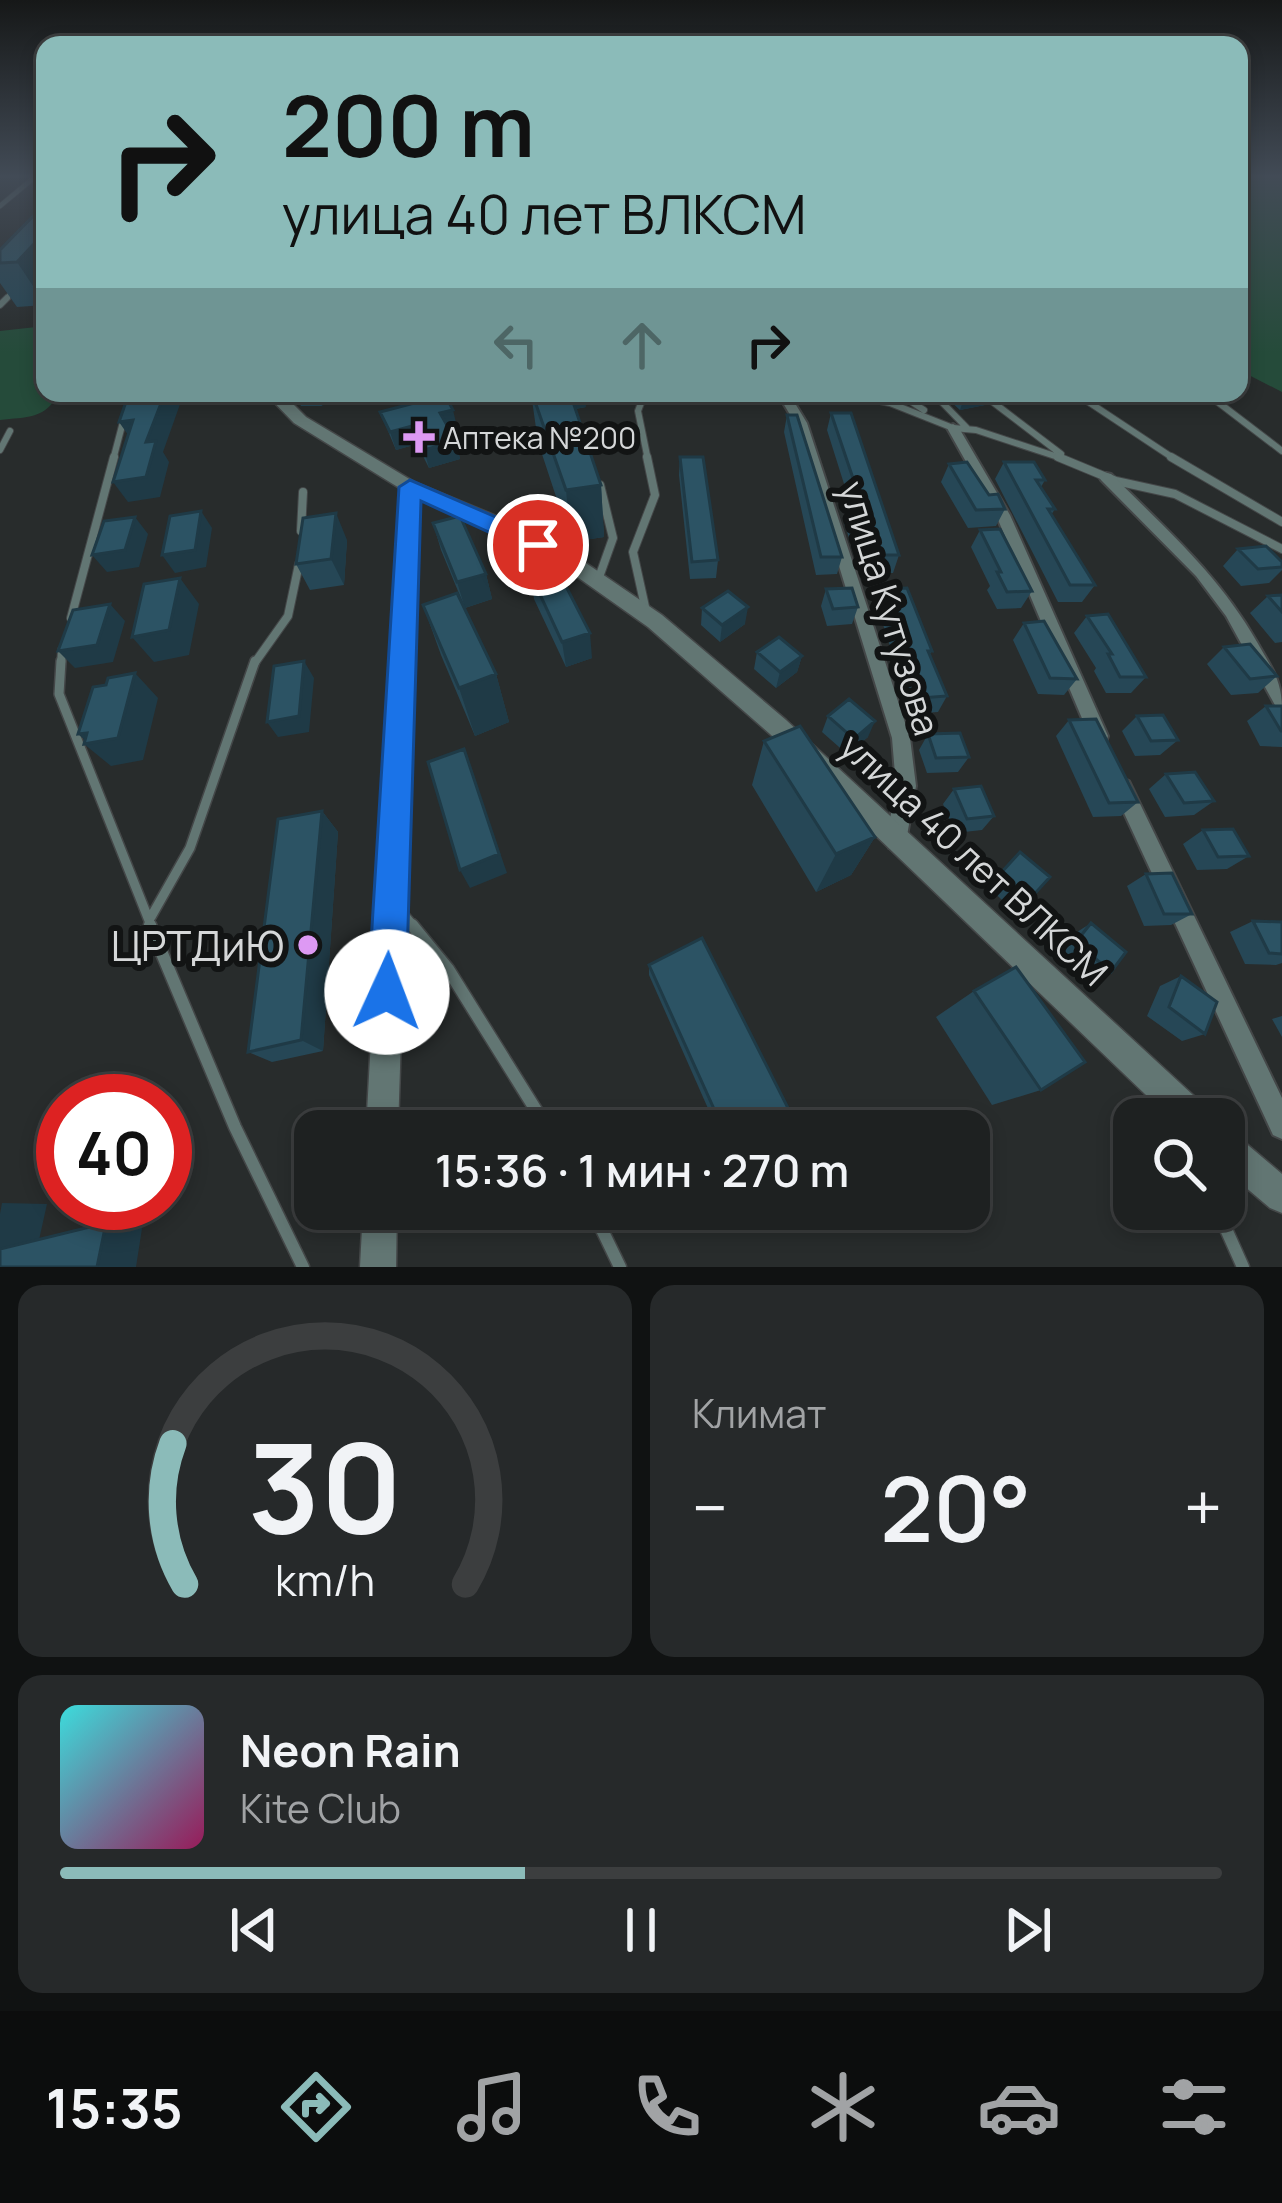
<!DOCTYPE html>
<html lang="ru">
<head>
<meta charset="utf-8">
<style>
  body { margin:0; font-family:Manrope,sans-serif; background:#26292a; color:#f1f3f6; height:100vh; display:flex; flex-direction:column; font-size:45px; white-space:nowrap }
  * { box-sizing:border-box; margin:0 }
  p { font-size:39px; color:#a1a3a5 }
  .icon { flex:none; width:66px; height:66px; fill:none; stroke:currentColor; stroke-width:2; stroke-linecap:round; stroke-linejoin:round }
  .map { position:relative; height:1267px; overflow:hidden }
  .drawer { display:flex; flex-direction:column; gap:18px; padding:18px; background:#101212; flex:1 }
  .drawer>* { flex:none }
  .banner { position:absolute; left:36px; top:36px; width:1212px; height:366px; border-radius:24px; box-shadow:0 6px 18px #0003,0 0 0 3px #3c3e3f; background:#8bbbb9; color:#111; overflow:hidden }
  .controls { position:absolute; left:1113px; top:1098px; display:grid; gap:24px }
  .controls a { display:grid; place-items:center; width:132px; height:132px; border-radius:24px; background:#1e2121; box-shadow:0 6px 18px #0003,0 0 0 3px #3c3e3f; font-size:60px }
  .speed { position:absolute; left:36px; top:1074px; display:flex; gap:24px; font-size:60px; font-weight:700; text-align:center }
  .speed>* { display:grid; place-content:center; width:156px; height:156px; border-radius:50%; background:#1e2121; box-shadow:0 6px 18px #0003,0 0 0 3px #3c3e3f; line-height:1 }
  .speed .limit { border:18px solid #d22; background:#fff; color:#111 }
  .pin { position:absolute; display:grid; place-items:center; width:102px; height:102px; color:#fff; margin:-51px; border:6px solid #fff; border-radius:50%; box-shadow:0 3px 12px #0007 }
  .me { position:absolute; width:132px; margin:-66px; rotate:2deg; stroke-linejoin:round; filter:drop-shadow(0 0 9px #0008) }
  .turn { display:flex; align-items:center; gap:42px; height:252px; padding:0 48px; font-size:54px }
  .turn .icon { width:156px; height:156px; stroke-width:2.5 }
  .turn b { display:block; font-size:84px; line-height:102px }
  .lanes { display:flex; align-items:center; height:114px; padding:0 48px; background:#0003; justify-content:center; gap:60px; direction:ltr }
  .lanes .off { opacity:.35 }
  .big { font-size:90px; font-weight:600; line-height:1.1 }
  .drawer .widget { flex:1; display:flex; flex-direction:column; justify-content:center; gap:18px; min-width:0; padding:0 42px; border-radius:24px; background:#26292a }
  .drawer .dial { align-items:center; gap:0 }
  .dial svg { height:312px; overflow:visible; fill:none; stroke:#3c3e3f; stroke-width:7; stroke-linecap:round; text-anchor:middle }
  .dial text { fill:#f1f3f6; stroke:none }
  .song { display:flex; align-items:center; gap:36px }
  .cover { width:144px; height:144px; border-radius:18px; background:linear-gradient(135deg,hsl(180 70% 55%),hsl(330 70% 35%)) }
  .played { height:12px; border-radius:6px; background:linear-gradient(90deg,#8bbbb9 40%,#3c3e3f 40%) }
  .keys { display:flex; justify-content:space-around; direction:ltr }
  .heat { display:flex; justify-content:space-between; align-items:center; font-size:66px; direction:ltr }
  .drawer .tiles { flex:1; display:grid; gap:18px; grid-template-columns:1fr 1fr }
  .widget:last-child { grid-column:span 2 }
  .trip { position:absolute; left:294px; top:1110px; width:696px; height:120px; border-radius:24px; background:#1e2121; box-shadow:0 6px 18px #0003,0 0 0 3px #3c3e3f; font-weight:600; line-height:120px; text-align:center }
  .dock { display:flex; height:192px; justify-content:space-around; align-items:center; background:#0c0d0d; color:#a1a3a5 }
  .dock .icon { width:84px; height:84px }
  .dock .selected { color:#8bbbb9 }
  .dock b { font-size:54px; color:#f1f3f6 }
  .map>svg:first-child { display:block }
  .green { fill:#254b3a }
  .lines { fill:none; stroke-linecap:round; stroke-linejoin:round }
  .service-far4-casing { stroke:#444748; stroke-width:6 }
  .service-far3-casing { stroke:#444748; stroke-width:8 }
  .service-far2-casing { stroke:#444748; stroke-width:10 }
  .service-far1-casing { stroke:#444748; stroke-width:12 }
  .service-casing { stroke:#444748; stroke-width:15 }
  .minor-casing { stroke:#444748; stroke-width:4 }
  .tertiary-casing { stroke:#444748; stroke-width:3 }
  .service-far4 { stroke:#627673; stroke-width:4.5 }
  .service-far3 { stroke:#627673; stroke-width:6 }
  .service-far2 { stroke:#627673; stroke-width:8 }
  .service-far1 { stroke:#627673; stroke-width:9 }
  .service { stroke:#627673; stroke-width:12 }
  .minor { fill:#627673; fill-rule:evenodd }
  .tertiary { fill:#627673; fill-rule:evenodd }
  .wall { fill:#264756 }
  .shaded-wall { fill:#1f3a46 }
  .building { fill:#2c5364; stroke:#1f3a46; stroke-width:3 }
  .route { fill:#1a73e8; stroke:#114b97; stroke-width:3 }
  .poi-dot { fill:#dd99f3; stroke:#121414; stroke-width:4.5 }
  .labels { text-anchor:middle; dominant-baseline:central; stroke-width:12; stroke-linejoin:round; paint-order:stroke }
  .far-poi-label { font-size:30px; fill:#d5d7d8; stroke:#121414; text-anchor:start }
  .street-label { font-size:36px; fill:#d5d7d8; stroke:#121414 }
  .near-poi-label { font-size:42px; fill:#d5d7d8; stroke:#121414; text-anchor:end }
</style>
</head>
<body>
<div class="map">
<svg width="1282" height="1267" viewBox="0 0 1282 1267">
  <rect width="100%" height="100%" fill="#282c2c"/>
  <path class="green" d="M1239,176H1282V392L1239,370Z
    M45,326V393H58C47,419 26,417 0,420V331Z"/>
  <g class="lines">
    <defs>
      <path id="service-far4" d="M0,206L36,176
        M4,301L13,291"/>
      <path id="service-far3" d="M0,305L7,298
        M772,393L799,400L805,393
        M841,393L890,403L953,428L976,430L1067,460
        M898,393L924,410
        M933,393L967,428
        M981,393L1061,454
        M1075,393L1176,460
        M1206,393L1282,451
        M0,450L10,431
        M113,460L124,418
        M648,460L638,411L644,395L652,393"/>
      <path id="service-far2" d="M1058,457L1116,481L1175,494L1282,549
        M1171,457L1282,522
        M301,531L303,492
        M598,580L613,538L600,485
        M646,611L633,552L655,495L647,457
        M71,618L114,457
        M61,664L62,650
        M254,664L288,616L299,564"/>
      <path id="service-far1" d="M61,661L59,694L152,928
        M399,909L415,928
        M151,917L190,848L255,661"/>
      <path id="service" d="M150,925L235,1127L303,1267
        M412,925L448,969L549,1131
        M592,1209L620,1267
        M1217,1209L1243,1267"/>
      <path id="minor" d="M786,394L790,395L807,423L910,738L916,786L906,841L903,848L896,851L889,848L886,841L896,786L892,738L795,423L780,398Z
        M953,424L959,428L1010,515L1108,736L1106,742L1099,744L1092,742L996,515L947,428Z
        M1106,473L1111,474C1164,527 1219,575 1257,642C1271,667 1282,680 1282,709L1276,707L1226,616L1196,576L1101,480L1099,477Z
        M1122,778L1129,781L1282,1098V1139L1273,1135L1112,787L1115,781Z"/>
      <path id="tertiary" d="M265,393H282L306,417L416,483L511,522L580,559L662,615L786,720L1206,1107L1210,1119H1171L770,734L648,627L566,569L497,530L418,497L398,1131H366L401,489L294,423Z
        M1224,1130L1236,1135L1282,1174V1213L1270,1208L1224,1169Z
        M363,1209H397L396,1267H360Z"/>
    </defs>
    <use href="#service-far4" class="service-far4-casing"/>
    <use href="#service-far3" class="service-far3-casing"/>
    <use href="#service-far2" class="service-far2-casing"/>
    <use href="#service-far1" class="service-far1-casing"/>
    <use href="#service" class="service-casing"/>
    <use href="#minor" class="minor-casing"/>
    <use href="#tertiary" class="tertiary-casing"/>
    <use href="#service-far4" class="service-far4"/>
    <use href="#service-far3" class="service-far3"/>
    <use href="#service-far2" class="service-far2"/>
    <use href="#service-far1" class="service-far1"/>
    <use href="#service" class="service"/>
    <use href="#minor" class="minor"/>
    <use href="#tertiary" class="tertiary"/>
  </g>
  <path class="wall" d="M45,204V305L17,307L0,283V250Z
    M294,393H328L322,406H301Z
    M531,393L586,407L575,409L601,485L604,537L571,542L538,442Z
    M941,393H985V405L960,410Z
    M991,393H1020L1017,400L1005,402Z
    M380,412L457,427L449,429L456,441L460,459L429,468L417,444L396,450Z
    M831,413L899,555L893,573H861L844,523L851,506L827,430Z
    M787,415L842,557L837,574L816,575L784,432Z
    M680,457L718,560L716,578L690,579L679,475Z
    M1004,462L1045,480L1041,487L1055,509L1051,515L1095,585L1082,602H1058L995,479Z
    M949,464L1005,509L996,526L968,528L941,482Z
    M433,523L486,574L492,599L465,608L441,550Z
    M980,530L1032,591L1021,608L997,609L987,590L990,586L971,547Z
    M347,540L344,585L310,590L296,564Z
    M1238,549L1282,562V570L1269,583L1241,586L1223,566Z
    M530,573L592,658L566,667L534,599Z
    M826,589L858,607L852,624L827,626L821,606Z
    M884,589L932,651L929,655L947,696L938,712L912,714L877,606Z
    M1282,595V642L1275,643L1250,613L1268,596Z
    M423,605L496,674L509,722L475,736L441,655Z
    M702,608L745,624L720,642L701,625Z
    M1087,616L1146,677L1131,693H1106L1094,671L1096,668L1074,633Z
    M1024,623L1077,679L1064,695L1038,694L1013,640Z
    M1224,647L1277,676L1258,693L1231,695L1207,664Z
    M757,652L802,656L797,672L776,688L754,669Z
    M1266,706H1282V747L1260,746L1247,721Z
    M828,716L868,737L847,754L822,732Z
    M1137,716L1178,740L1160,755L1135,756L1122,731Z
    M1069,720L1138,802L1121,816L1093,817L1056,736Z
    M928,734L969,757L958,772L927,773L919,750Z
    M764,741L875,837L851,875L816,892L752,785Z
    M1166,774L1214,801L1194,815L1165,817L1149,789Z
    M954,789L994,816L982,830L955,833L943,804Z
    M322,811L338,832L323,1051L272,1062L248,1052Z
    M1203,830L1249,856L1227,869L1197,870L1183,844Z
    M1020,852L1029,900L1015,912L987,886Z
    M1146,874L1192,914L1171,925L1144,926L1127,886Z
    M1253,921L1282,922V963L1276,965L1245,964L1230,932Z
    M1091,923L1111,972L1093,982L1059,952L1074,934Z
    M649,965L765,1131H718L649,975Z
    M1181,976L1205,1034L1182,1041L1147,1016L1160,986Z
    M974,991L1041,1090L992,1105L936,1017Z
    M1282,1016V1037L1272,1019Z"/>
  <path class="shaded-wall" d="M45,232V304L17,262Z
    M165,393H184L163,452L169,462L160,497L128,502L113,482L146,442Z
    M317,393H328L322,406Z
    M565,393H585L586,407L557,412Z
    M1009,393H1020L1017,400L1005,402Z
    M988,397L985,405L960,410L963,401Z
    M453,410L457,427L445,431L440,413Z
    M133,420V442L119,422Z
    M412,426L417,444L396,450L390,432Z
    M456,441L460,459L429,468L424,450Z
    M601,485L604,537L571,542L566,490Z
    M201,511L212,528L206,567L175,573L162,555Z
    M336,513L347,540L344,585L331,559Z
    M135,517L148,534L139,567L107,572L92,555Z
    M486,574L492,599L465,608L457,582Z
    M180,578L199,604L189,655L154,662L132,637Z
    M110,604L125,621L113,662L75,668L58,651Z
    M748,607L745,624L720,642L722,625Z
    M590,633L592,658L566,667L562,642Z
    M802,656L797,672L776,688L780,672Z
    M304,661L314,678L309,732L278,737L267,722Z
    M135,673L158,698L143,760L111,766L84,744L88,743L78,734Z
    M496,674L509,722L475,736L459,688Z
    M875,721L868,737L847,754L854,739Z
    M464,749L507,873L470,888L460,870Z
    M322,811L338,832L323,1051L301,1040Z
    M875,837L851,875L816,892L836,854Z
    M2,1203L47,1204L37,1249L0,1251V1214Z
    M143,1222L136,1267H97L106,1223Z"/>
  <path class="building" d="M45,204V232L17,262L0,263V250Z
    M129,393H165L146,442L156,441L146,477L113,482L133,420L119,422Z
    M532,393H570L601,485L566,490Z
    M954,393H985L988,397L963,401Z
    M445,395L453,410L440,413L456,441L424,450L412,426L390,432L380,412Z
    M831,413H851L899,555H867L850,506L862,505Z
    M787,415H797L842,557H821Z
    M680,457H703L718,560L692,562Z
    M967,462L989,495L998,494L1005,509L976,510L949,464Z
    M1004,462H1034L1045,480H1036L1055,509H1048L1095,585H1070Z
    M201,511L195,550L162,555L170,516Z
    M336,513L331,559L296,564L303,518Z
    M460,516L486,574L457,582L433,523Z
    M135,517L125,550L92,555L104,521Z
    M1000,529L1032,591L1007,592L997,572H1001L980,530Z
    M1266,546L1282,562V567L1258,569L1238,549Z
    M555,565L590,633L562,642L530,573Z
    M180,578L169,630L132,637L144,584Z
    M852,588L858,607L833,609L826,589Z
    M907,588L932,651H928L947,696L921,698L884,589Z
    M728,591L748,607L722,625L702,608Z
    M457,593L496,674L459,688L423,605Z
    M1282,595V612L1268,596Z
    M110,604L97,645L58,651L73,610Z
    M1108,614L1146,677H1120L1108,654H1112L1087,616Z
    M1044,621L1077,679L1050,678L1024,623Z
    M779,637L802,656L780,672L757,652Z
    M1250,644L1277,676L1250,679L1224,647Z
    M304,661L299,716L267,722L274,666Z
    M135,673L118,738L84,744L87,733L78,734L93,687L106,685L108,678Z
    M849,699L875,721L854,739L828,716Z
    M1266,706H1282V731H1281Z
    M1163,715L1178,740L1151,741L1137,716Z
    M1096,719L1138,802L1109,803L1069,720Z
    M800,726L875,837L836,854L764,741Z
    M960,733L969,757L936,758L928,734Z
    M464,749L499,854L460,870L428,762Z
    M1195,772L1214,801L1184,803L1166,774Z
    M981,786L994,816L967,819L954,789Z
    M322,811L301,1040L248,1052L278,819Z
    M1233,829L1249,856L1218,857L1203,830Z
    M1020,852L1050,877L1029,900L1000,874Z
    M1172,873L1192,914H1164L1146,874Z
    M1253,921L1282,922V954L1269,953Z
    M1091,923L1126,952L1111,972L1076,942Z
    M702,938L791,1114L764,1131H724L649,965Z
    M1016,967L1085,1062L1041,1090L974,991Z
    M1181,976L1217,1002L1205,1034L1169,1007Z
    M106,1223L97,1267H0V1249Z"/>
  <linearGradient id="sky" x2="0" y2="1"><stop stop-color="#161818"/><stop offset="0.5" stop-color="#424b56"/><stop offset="1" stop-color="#424b56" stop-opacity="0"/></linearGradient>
  <rect width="1282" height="353" fill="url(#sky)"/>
  <path class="route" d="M410,480L547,539L550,545L547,551H530L421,501L406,992L401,1005L387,1011L373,1005L368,992L399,487Z"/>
  <g class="poi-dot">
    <path d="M413 419h12v12h12v12h-12v12h-12v-12h-12v-12h12z"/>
    <circle cx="308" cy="945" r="12"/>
  </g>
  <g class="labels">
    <g class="far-poi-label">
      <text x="443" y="437">Аптека №200</text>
    </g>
    <g class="street-label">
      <text transform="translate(890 608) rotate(73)">улица Кутузова</text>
      <text transform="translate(974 859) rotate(43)">улица 40 лет ВЛКСМ</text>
    </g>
    <g class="near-poi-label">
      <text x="284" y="945">ЦРТДиЮ</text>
    </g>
  </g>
</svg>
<div class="controls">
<a><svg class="icon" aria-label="search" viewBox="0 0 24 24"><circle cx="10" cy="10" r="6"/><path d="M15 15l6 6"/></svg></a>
</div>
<div class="speed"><div class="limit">40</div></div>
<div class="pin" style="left:538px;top:545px;background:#d93025"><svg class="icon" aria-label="arrive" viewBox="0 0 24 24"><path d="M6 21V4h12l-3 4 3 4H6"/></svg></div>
<svg class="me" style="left:387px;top:992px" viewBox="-20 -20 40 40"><circle r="19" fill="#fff"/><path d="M0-13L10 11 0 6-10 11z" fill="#1a73e8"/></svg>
<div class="trip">15:36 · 1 мин · 270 m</div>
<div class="banner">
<div class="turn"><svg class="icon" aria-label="right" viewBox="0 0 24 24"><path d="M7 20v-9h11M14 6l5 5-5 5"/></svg><div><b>200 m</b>улица 40 лет ВЛКСМ</div></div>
<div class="lanes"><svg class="icon off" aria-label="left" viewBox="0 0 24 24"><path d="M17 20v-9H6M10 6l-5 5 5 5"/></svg><svg class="icon off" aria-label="ahead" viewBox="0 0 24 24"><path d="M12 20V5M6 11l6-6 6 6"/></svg><svg class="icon" aria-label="right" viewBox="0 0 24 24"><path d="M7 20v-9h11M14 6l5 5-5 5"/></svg></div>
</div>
</div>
<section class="drawer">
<div class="tiles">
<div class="widget dial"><svg viewBox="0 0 100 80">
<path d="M14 69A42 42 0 1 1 86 69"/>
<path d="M14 69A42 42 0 0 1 11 33" stroke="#8bbbb9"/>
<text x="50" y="56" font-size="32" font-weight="700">30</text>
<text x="50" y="72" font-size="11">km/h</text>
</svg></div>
<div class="widget"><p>Климат</p>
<div class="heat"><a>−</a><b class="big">20°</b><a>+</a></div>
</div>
<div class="widget">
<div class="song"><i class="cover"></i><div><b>Neon Rain</b><p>Kite Club</p></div></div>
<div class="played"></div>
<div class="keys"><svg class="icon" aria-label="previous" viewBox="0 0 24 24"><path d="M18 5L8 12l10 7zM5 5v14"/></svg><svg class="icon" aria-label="pause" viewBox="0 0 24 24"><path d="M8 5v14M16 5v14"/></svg><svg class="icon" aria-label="next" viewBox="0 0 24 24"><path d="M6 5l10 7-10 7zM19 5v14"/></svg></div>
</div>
</div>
</section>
<nav class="dock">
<b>15:35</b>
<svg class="icon selected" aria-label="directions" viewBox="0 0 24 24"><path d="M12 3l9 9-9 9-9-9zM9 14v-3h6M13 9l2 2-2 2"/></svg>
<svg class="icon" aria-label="music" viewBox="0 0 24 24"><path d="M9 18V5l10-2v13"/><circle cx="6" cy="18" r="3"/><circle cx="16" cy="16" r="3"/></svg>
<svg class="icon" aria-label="phone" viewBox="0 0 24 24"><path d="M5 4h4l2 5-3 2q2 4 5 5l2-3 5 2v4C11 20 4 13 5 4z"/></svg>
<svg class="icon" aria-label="climate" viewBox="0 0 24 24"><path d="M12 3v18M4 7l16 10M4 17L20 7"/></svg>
<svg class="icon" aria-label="car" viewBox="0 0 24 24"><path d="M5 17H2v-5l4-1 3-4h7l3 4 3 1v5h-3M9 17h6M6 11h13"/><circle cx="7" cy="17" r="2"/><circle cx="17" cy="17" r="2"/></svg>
<svg class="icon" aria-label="filters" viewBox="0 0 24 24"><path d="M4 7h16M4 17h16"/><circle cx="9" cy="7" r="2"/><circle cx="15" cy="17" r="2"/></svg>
</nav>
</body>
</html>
